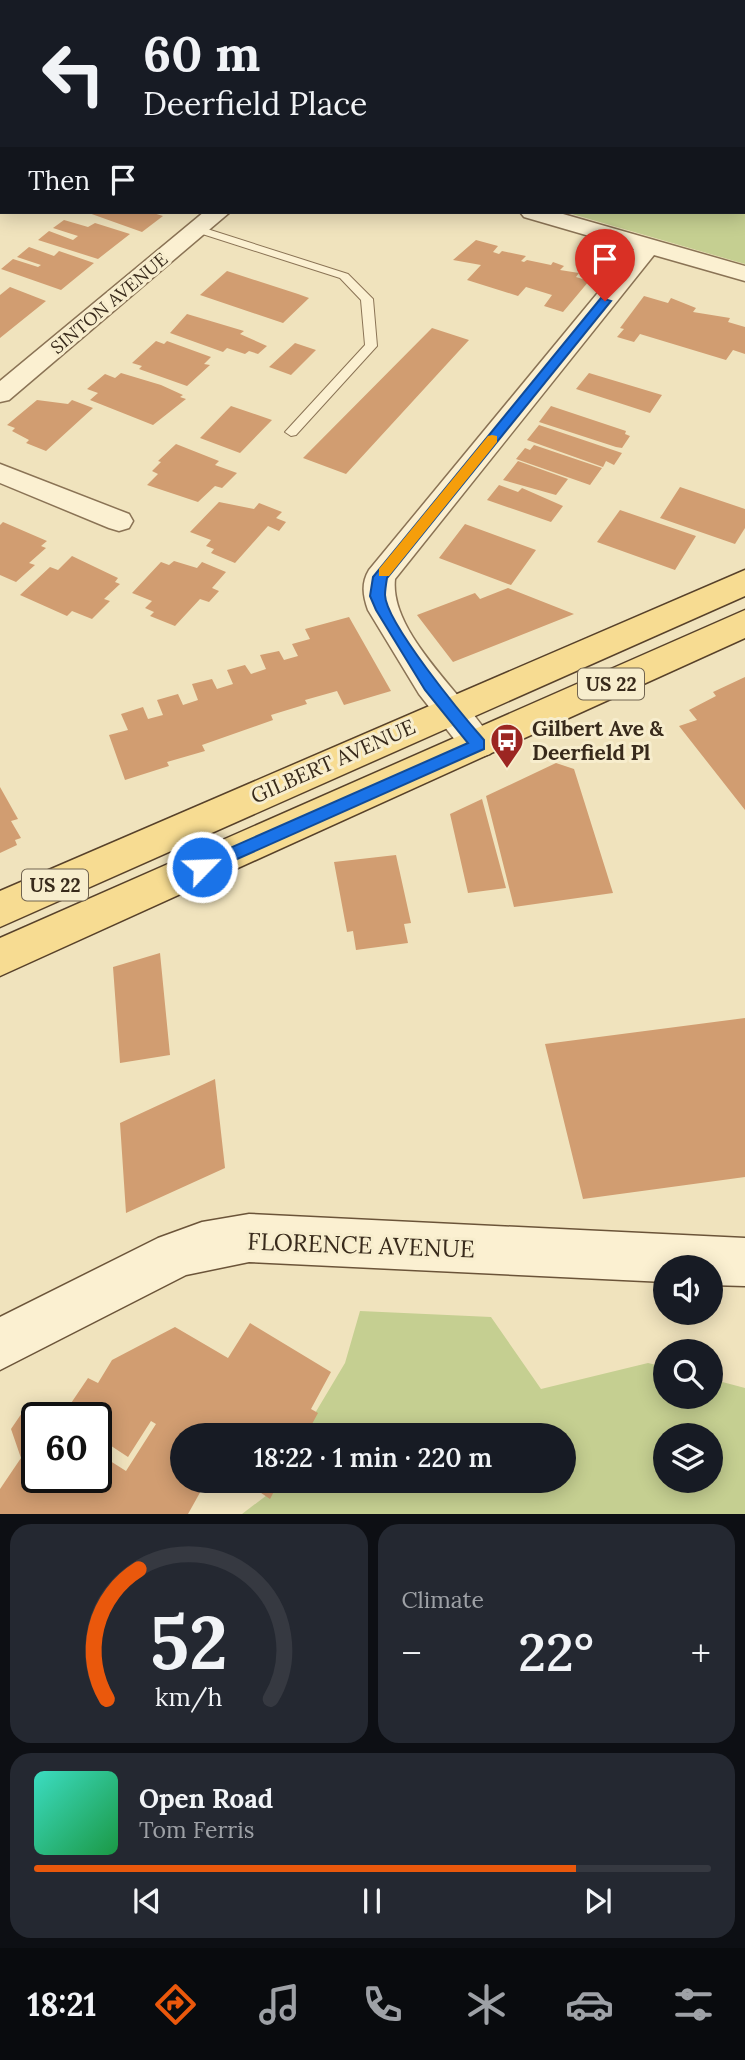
<!DOCTYPE html>
<html lang="en">
<head>
<meta charset="utf-8">
<style>
  body { margin:0; font-family:Lora,serif; background:#242831; color:#f1f3f6; height:100vh; display:flex; flex-direction:column; font-size:26px; white-space:nowrap }
  * { box-sizing:border-box; margin:0 }
  p { font-size:23px; color:#9ea1a6 }
  .icon { flex:none; width:38px; height:38px; fill:none; stroke:currentColor; stroke-width:2; stroke-linecap:round; stroke-linejoin:round }
  .map { position:relative; height:1514px; overflow:hidden }
  .details { display:flex; flex-direction:column; gap:10px; padding:10px; background:#0d0f14; flex:1 }
  .details>* { flex:none }
  .banner { position:absolute; left:0px; top:0px; width:746px; height:214px; box-shadow:0 4px 18px #0003; background:#171b24; color:#f1f3f6; overflow:hidden }
  .controls { position:absolute; left:653px; top:1255px; display:grid; gap:14px }
  .controls a { display:grid; place-items:center; width:70px; height:70px; border-radius:50%; background:#171b24; box-shadow:0 4px 18px #0003; font-size:35px }
  .speed { position:absolute; left:21px; top:1402px; display:flex; gap:14px; font-size:35px; font-weight:700; text-align:center }
  .speed>* { display:grid; place-content:center; width:91px; height:91px; border-radius:50%; background:#171b24; box-shadow:0 4px 18px #0003; line-height:1 }
  .speed .limit { border:4px solid #111; border-radius:10px; background:#fff; color:#111 }
  .pin { position:absolute; display:grid; place-items:center; width:60px; height:60px; color:#fff; margin:-72px -30px; border-radius:50% 50% 50% 0; rotate:-45deg; box-shadow:0 0 7px #0007 }
  .pin .icon { rotate:45deg }
  .me { position:absolute; width:77px; margin:-38px; rotate:66deg; stroke-linejoin:round; filter:drop-shadow(0 0 5px #0008) }
  .turn { display:flex; align-items:center; gap:24px; height:147px; padding:0 28px; font-size:32px }
  .turn .icon { width:91px; height:91px; stroke-width:2.5 }
  .turn b { display:block; font-size:49px; line-height:60px }
  .then { display:flex; align-items:center; height:66px; padding:0 28px; background:#0003; gap:14px; font-size:26px }
  .big { font-size:52px; font-weight:600; line-height:1.1 }
  .details .card { flex:1; display:flex; flex-direction:column; justify-content:center; gap:10px; min-width:0; padding:0 24px; border-radius:21px; background:#242831 }
  .details .dial { align-items:center; gap:0 }
  .dial svg { height:182px; overflow:visible; fill:none; stroke:#363941; stroke-width:7; stroke-linecap:round; text-anchor:middle }
  .dial text { fill:#f1f3f6; stroke:none }
  .song { display:flex; align-items:center; gap:21px }
  .cover { width:84px; height:84px; border-radius:10px; background:linear-gradient(135deg,hsl(170 70% 55%),hsl(140 70% 35%)) }
  .played { height:7px; border-radius:4px; background:linear-gradient(90deg,#ea580c 80%,#363941 80%) }
  .keys { display:flex; justify-content:space-around; direction:ltr }
  .heat { display:flex; justify-content:space-between; align-items:center; font-size:38px; direction:ltr }
  .details .tiles { flex:1; display:grid; gap:10px; grid-template-columns:1fr 1fr }
  .card:last-child { grid-column:span 2 }
  .trip { position:absolute; left:170px; top:1423px; width:406px; height:70px; border-radius:35px; background:#171b24; box-shadow:0 4px 18px #0003; font-weight:600; line-height:70px; text-align:center }
  .dock { display:flex; height:112px; justify-content:space-around; align-items:center; background:#090b0e; color:#9ea1a6 }
  .dock .icon { width:49px; height:49px }
  .dock .current { color:#ea580c }
  .dock b { font-size:32px; color:#f1f3f6 }
  .map>svg:first-child { display:block }
  .green { fill:#c5cf91; fill-rule:evenodd }
  .building { fill:#d19d71 }
  .lines { fill:none; stroke-linecap:round; stroke-linejoin:round }
  .lane-casing { stroke:#8a7355; stroke-width:2 }
  .street-casing { stroke:#8a7355; stroke-width:3 }
  .secondary-casing { stroke:#6b5439; stroke-width:3 }
  .primary-casing { stroke:#57412a; stroke-width:3 }
  .lane { fill:#fbf0d1; fill-rule:evenodd }
  .street { fill:#fbf0d1; fill-rule:evenodd }
  .secondary { fill:#fbf0d1; fill-rule:evenodd }
  .primary { fill:#f7dc92; fill-rule:evenodd }
  .route { fill:#1a73e8; stroke:#114b97; stroke-width:2 }
  .slow { fill:#f59e0b }
  .labels { text-anchor:middle; dominant-baseline:central; stroke-width:6; stroke-linejoin:round; paint-order:stroke }
  .far-street-label { font-size:18px; fill:#382a1b; stroke:#f7edcd }
  .shield { fill:#f7edcd; stroke:#716450; stroke-width:2 }
  .shield-label { font-size:19px; font-weight:bold; fill:#382a1b }
  .poi-label { font-size:21px; font-weight:bold; fill:#382a1b; stroke:#f7edcd; text-anchor:start }
  .street-label { font-size:21px; fill:#382a1b; stroke:#f7edcd }
  .near-street-label { font-size:24px; fill:#382a1b; stroke:#f7edcd }
</style>
</head>
<body>
<div class="map">
<svg width="745" height="1514" viewBox="0 0 745 1514">
  <rect width="100%" height="100%" fill="#f0e3bd"/>
  <path class="green" d="M0,0H745V264L565,212H744V2H2V35Z
    M360,1311L491,1317L541,1389L648,1363L665,1367V1396H710L711,1379L745,1388V1514H242L267,1495L276,1481L564,1480V1435H302L345,1363ZM665,1435H710V1480H665Z"/>
  <path class="building" d="M86,212H150L163,216L142,232Z
    M64,220L88,227L95,223L130,234L98,259L38,240L49,231L73,240L78,236L53,228Z
    M476,240L498,246L493,252L499,254L502,251L526,256L521,261L524,262L527,260L551,265L553,262L564,266L560,270L579,273L576,277L589,281L563,312L544,306L552,295L526,287L518,296L467,280L481,265L453,260Z
    M29,247L54,256L59,251L94,263L61,290L1,269L13,259L38,267L41,265L17,257Z
    M227,271L298,294L309,298L283,323L200,295Z
    M10,287L46,301L0,338V295Z
    M644,296L668,303L671,298L696,308L693,312L730,318L728,322L745,327V354L733,350L726,360L640,334L634,342L617,337L624,329L620,328Z
    M187,314L244,331L240,334L267,346L258,354L249,351L245,354L227,348L223,352L170,333Z
    M432,328L469,340L346,474L303,458Z
    M156,341L164,344L167,341L211,357L204,364L210,365L187,386L139,369L142,366L132,363Z
    M295,343L316,350L291,375L269,367Z
    M121,373L161,385L183,395L180,397L186,399L153,425L90,400L98,393L87,389L105,374L115,378Z
    M589,373L662,395L650,413L576,389Z
    M37,400L68,404L72,400L93,408L46,451L26,443L29,440L12,431L15,428L7,425Z
    M231,406L272,420L240,453L200,438Z
    M551,406L626,431L625,434L630,436L622,448L616,447L539,422Z
    M539,425L622,453L614,465L606,461L603,467L527,440Z
    M176,444L219,461L215,465L237,473L222,488L215,486L198,502L147,485L158,474L152,471L161,462L158,461Z
    M534,445L602,468L590,485L516,459L525,448L530,450Z
    M518,461L568,479L556,495L503,480Z
    M499,485L518,492L522,488L563,506L551,522L487,500Z
    M680,487L745,509V528L735,544L660,518Z
    M219,502L254,509L259,503L282,512L276,518L286,522L279,531L268,526L235,563L211,553L214,549L206,546L211,540L190,532Z
    M620,510L696,536L675,570L597,542Z
    M3,522L47,541L41,546L46,548L29,563L35,565L16,582L0,575V525Z
    M465,524L536,550L511,585L439,558Z
    M72,556L118,578L115,582L120,584L104,599L110,601L92,619L72,611L67,616L20,595L50,567L58,570Z
    M174,561L197,568L202,562L226,572L212,588L219,591L209,602L200,599L175,626L150,616L154,612L145,608L152,601L132,593L161,562L169,565Z
    M508,588L574,614L453,662L417,615L475,593L480,599Z
    M349,617L391,691L344,705L337,691L305,700L307,704L271,715L273,720L202,745L205,751L167,762L169,766L125,780L109,735L128,730L121,714L143,707L148,719L163,715L157,700L178,694L183,705L198,700L192,684L212,679L217,689L233,684L227,670L245,665L251,674L266,669L260,655L279,651L284,660L298,656L292,644L310,639L305,629Z
    M745,677V810L679,726L697,720L689,710L716,696L713,692Z
    M556,763L574,769L613,893L514,907L486,796Z
    M0,787L18,819L11,821L21,838L15,840L17,845L0,853Z
    M482,799L506,888L468,893L450,814Z
    M396,855L411,923L404,924L408,943L356,950L353,931L347,932L334,862Z
    M160,953L170,1055L120,1063L113,967Z
    M745,1018V1177L583,1199L545,1044Z
    M215,1079L225,1168L126,1213L120,1123Z
    M250,1323L331,1372L311,1409L318,1413L306,1435H182V1480H207L188,1514H0V1489L21,1458L11,1429L26,1407L42,1418H37V1477H96V1452L126,1471L156,1424L151,1421L128,1457L96,1436V1418H67L63,1415L88,1378L98,1383L112,1360L175,1327L228,1358Z
    M242,1480H280L270,1499Z"/>
  <g class="lines">
    <defs>
      <path id="lane" d="M609,0H619L608,2Z
        M193,227H201L348,274L373,299L377,346L296,435L291,436L285,432L365,345L361,300L340,278L193,231Z"/>
      <path id="street" d="M52,0H73L51,2Z
        M2,28V40L0,41V29Z
        M204,212H230L9,400L0,402V381Z
        M520,212H556L745,266V281L654,255L395,579C389,635 469,698 495,745L490,754L478,758L466,754L419,694L368,610C363,596 361,583 369,570L634,249L524,217Z
        M0,464L129,514L133,521L129,528L119,531L109,528L0,483Z"/>
      <path id="secondary" d="M249,1214L745,1238V1286L710,1285V1267H665V1282L249,1262L186,1275L0,1370V1317L158,1238L202,1222Z"/>
      <path id="primary" d="M745,570V596L0,927V891Z
        M745,610V638L0,976V938Z"/>
    </defs>
    <use href="#lane" class="lane-casing"/>
    <use href="#street" class="street-casing"/>
    <use href="#secondary" class="secondary-casing"/>
    <use href="#primary" class="primary-casing"/>
    <use href="#lane" class="lane"/>
    <use href="#street" class="street"/>
    <use href="#secondary" class="secondary"/>
    <use href="#primary" class="primary"/>
  </g>
  <path class="route" d="M601,298L611,301L387,578C386,584 385,590 385,595C386,623 463,716 484,740V749L208,872H196L193,867L196,863L468,743L425,690L376,610L370,596L373,577Z"/>
  <path class="slow" d="M492,435L497,436V442L389,576H379V569L488,436Z"/>
  <defs>
    <symbol id="bus-pin" viewBox="-11 -11 22 30"><path d="M0 17L-7.5 6A9.5 9.5 0 1 1 7.5 6Z" fill="#9c2622" stroke="#f7edcd"/><path d="M-5-6H5V4H4V6H2V4H-2V6H-4V4H-5ZM-3.5-4V0h7V-4ZM-3.5 1.2v1.5H-2V1.2ZM2 1.2v1.5H3.5V1.2Z" fill="#fff"/></symbol>
  </defs>
  <g fill-rule="evenodd">
    <use href="#bus-pin" x="488" y="721" width="38" height="52"/>
  </g>
  <g class="labels">
    <g class="far-street-label">
      <text transform="translate(109 303) rotate(-40)">SINTON AVENUE</text>
    </g>
    <g class="shield">
      <rect x="578" y="668.5" width="66" height="31" rx="5"/>
      <rect x="22" y="869.5" width="66" height="31" rx="5"/>
    </g>
    <g class="shield-label">
      <text x="611" y="684">US 22</text>
      <text x="55" y="885">US 22</text>
    </g>
    <g class="poi-label">
      <text x="532" y="728">Gilbert Ave &amp;<tspan x="532" dy="24">Deerfield Pl</tspan></text>
    </g>
    <g class="street-label">
      <text transform="translate(333 761) rotate(-24)">GILBERT AVENUE</text>
    </g>
    <g class="near-street-label">
      <text transform="translate(361 1245) rotate(2)">FLORENCE AVENUE</text>
    </g>
  </g>
</svg>
<div class="controls">
<a><svg class="icon" aria-label="sound" viewBox="0 0 24 24"><path d="M4 9h4l5-4v14l-5-4H4zM17 9q2 3 0 6"/></svg></a>
<a><svg class="icon" aria-label="search" viewBox="0 0 24 24"><circle cx="10" cy="10" r="6"/><path d="M15 15l6 6"/></svg></a>
<a><svg class="icon" aria-label="layers" viewBox="0 0 24 24"><path d="M12 4l9 5-9 5-9-5zM3 14l9 5 9-5"/></svg></a>
</div>
<div class="speed"><div class="limit">60</div></div>
<div class="pin" style="left:605px;top:301px;background:#d93025"><svg class="icon" aria-label="arrive" viewBox="0 0 24 24"><path d="M6 21V4h12l-3 4 3 4H6"/></svg></div>
<svg class="me" style="left:202px;top:867px" viewBox="-20 -20 40 40"><circle r="17" fill="#1a73e8" stroke="#fff" stroke-width="3"/><path d="M0-11L8 9 0 5-8 9z" fill="#fff"/></svg>
<div class="trip">18:22 · 1 min · 220 m</div>
<div class="banner">
<div class="turn"><svg class="icon" aria-label="left" viewBox="0 0 24 24"><path d="M17 20v-9H6M10 6l-5 5 5 5"/></svg><div><b>60 m</b>Deerfield Place</div></div>
<div class="then">Then<svg class="icon" aria-label="arrive" viewBox="0 0 24 24"><path d="M6 21V4h12l-3 4 3 4H6"/></svg></div>
</div>
</div>
<section class="details">
<div class="tiles">
<div class="card dial"><svg viewBox="0 0 100 80">
<path d="M14 69A42 42 0 1 1 86 69"/>
<path d="M14 69A42 42 0 0 1 28 12" stroke="#ea580c"/>
<text x="50" y="56" font-size="32" font-weight="700">52</text>
<text x="50" y="72" font-size="11">km/h</text>
</svg></div>
<div class="card"><p>Climate</p>
<div class="heat"><a>−</a><b class="big">22°</b><a>+</a></div>
</div>
<div class="card">
<div class="song"><i class="cover"></i><div><b>Open Road</b><p>Tom Ferris</p></div></div>
<div class="played"></div>
<div class="keys"><svg class="icon" aria-label="previous" viewBox="0 0 24 24"><path d="M18 5L8 12l10 7zM5 5v14"/></svg><svg class="icon" aria-label="pause" viewBox="0 0 24 24"><path d="M8 5v14M16 5v14"/></svg><svg class="icon" aria-label="next" viewBox="0 0 24 24"><path d="M6 5l10 7-10 7zM19 5v14"/></svg></div>
</div>
</div>
</section>
<nav class="dock">
<b>18:21</b>
<svg class="icon current" aria-label="directions" viewBox="0 0 24 24"><path d="M12 3l9 9-9 9-9-9zM9 14v-3h6M13 9l2 2-2 2"/></svg>
<svg class="icon" aria-label="music" viewBox="0 0 24 24"><path d="M9 18V5l10-2v13"/><circle cx="6" cy="18" r="3"/><circle cx="16" cy="16" r="3"/></svg>
<svg class="icon" aria-label="phone" viewBox="0 0 24 24"><path d="M5 4h4l2 5-3 2q2 4 5 5l2-3 5 2v4C11 20 4 13 5 4z"/></svg>
<svg class="icon" aria-label="climate" viewBox="0 0 24 24"><path d="M12 3v18M4 7l16 10M4 17L20 7"/></svg>
<svg class="icon" aria-label="car" viewBox="0 0 24 24"><path d="M5 17H2v-5l4-1 3-4h7l3 4 3 1v5h-3M9 17h6M6 11h13"/><circle cx="7" cy="17" r="2"/><circle cx="17" cy="17" r="2"/></svg>
<svg class="icon" aria-label="filters" viewBox="0 0 24 24"><path d="M4 7h16M4 17h16"/><circle cx="9" cy="7" r="2"/><circle cx="15" cy="17" r="2"/></svg>
</nav>
</body>
</html>
